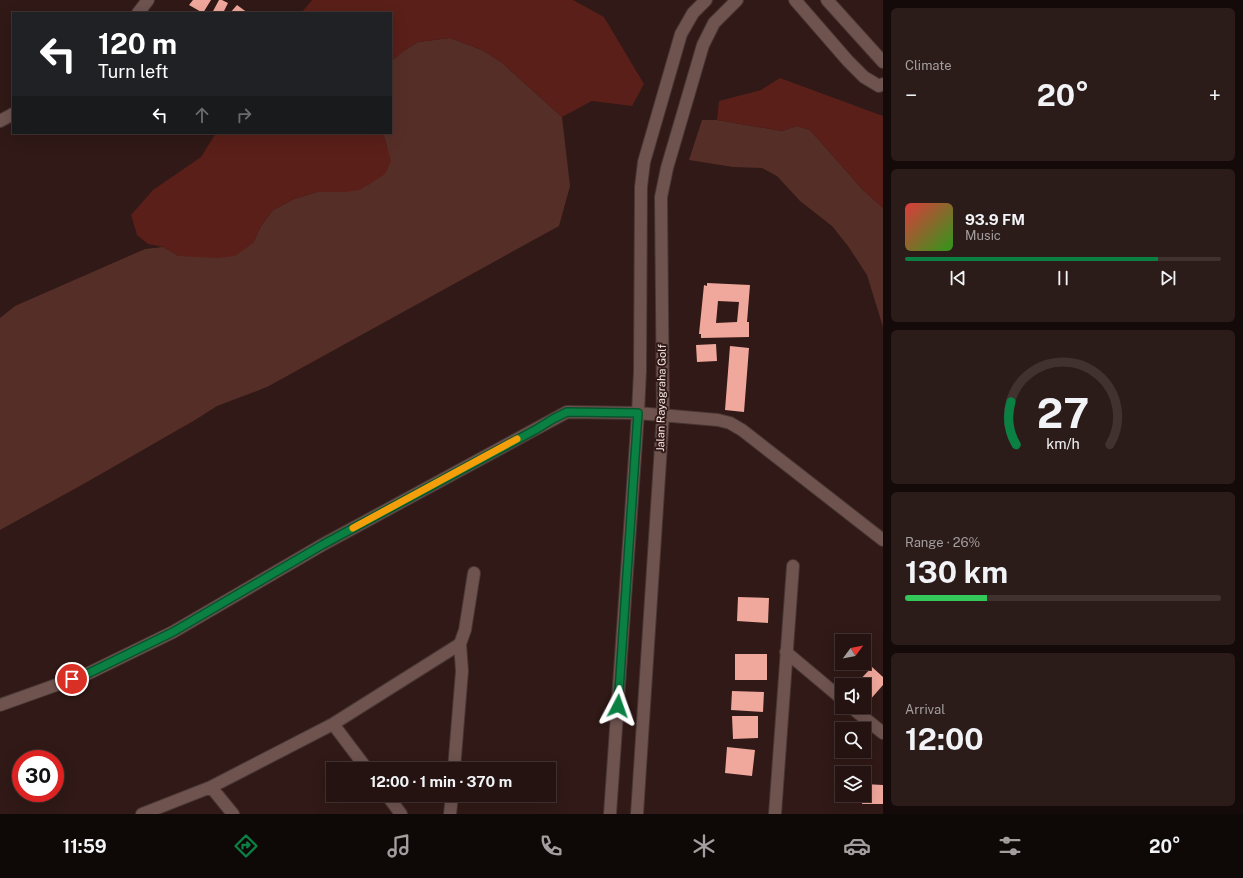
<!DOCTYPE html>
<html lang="en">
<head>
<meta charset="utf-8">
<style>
  body { margin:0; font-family:"Public Sans",sans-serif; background:#2c1c19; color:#f1f3f6; height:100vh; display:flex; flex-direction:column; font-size:15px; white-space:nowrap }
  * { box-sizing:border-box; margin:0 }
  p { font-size:13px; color:#a39e9f }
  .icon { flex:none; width:22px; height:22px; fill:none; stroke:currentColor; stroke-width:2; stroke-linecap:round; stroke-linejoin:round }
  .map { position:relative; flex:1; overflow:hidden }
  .drawer { display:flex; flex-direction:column; gap:8px; padding:8px; background:#140a09; width:360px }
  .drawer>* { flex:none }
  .top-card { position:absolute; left:12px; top:12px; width:380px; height:122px; border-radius:0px; box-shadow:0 4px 16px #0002,0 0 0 1px #413230; background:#202124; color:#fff; overflow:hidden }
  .needle { width:26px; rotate:58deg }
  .buttons { position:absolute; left:835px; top:634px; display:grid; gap:8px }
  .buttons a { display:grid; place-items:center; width:36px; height:36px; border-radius:0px; background:#241310; box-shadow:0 4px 16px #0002,0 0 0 1px #413230; font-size:20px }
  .speed { position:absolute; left:12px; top:750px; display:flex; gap:8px; font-size:20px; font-weight:700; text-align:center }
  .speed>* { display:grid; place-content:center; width:52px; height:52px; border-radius:50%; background:#241310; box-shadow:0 4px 16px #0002,0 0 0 1px #413230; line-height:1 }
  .speed .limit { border:6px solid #d22; background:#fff; color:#111 }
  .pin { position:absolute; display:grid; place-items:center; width:34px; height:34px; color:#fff; margin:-17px; border:2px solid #fff; border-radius:50%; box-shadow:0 1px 4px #0007 }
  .me { position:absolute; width:44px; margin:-22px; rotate:4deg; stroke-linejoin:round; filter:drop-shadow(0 0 3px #0008) }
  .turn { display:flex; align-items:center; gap:14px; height:84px; padding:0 20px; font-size:18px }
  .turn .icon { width:52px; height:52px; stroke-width:2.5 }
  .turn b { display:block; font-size:28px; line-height:34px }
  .lanes { display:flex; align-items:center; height:38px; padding:0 20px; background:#0003; justify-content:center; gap:20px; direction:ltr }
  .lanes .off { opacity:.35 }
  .big { font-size:30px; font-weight:700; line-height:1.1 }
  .drawer .widget { flex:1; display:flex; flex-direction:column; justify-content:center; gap:6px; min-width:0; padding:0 14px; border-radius:6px; background:#2c1c19 }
  .drawer .dial { align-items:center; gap:0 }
  .dial svg { height:104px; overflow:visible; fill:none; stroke:#413230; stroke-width:7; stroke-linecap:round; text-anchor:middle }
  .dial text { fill:#f1f3f6; stroke:none }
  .song { display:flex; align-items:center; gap:12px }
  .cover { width:48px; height:48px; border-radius:6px; background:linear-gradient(135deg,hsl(0 70% 55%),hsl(110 70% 35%)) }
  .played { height:4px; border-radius:2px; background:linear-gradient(90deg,#0b8043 80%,#413230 80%) }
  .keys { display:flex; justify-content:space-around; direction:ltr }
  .heat { display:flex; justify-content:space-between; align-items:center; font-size:22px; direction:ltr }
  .charge { height:6px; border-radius:3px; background:linear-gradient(90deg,#34c759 26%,#413230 0) }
  .trip { position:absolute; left:326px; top:762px; width:230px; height:40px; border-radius:0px; background:#241310; box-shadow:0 4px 16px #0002,0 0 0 1px #413230; font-weight:700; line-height:40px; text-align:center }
  .menu { display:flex; height:64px; justify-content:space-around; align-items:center; background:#0e0806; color:#a39e9f }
  .menu .icon { width:28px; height:28px }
  .menu .active { color:#0b8043 }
  .menu b { font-size:18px; color:#f1f3f6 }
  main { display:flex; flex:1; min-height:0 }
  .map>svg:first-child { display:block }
  .green { fill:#562e28 }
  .water { fill:#5a1f19 }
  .building { fill:#f0a79c; fill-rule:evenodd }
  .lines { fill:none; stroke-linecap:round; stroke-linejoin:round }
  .minor-casing { stroke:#483634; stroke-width:14 }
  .minor { stroke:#6e534f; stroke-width:12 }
  .route-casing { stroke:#07532c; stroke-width:10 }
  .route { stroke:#0b8043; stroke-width:7 }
  .slow { stroke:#f59e0b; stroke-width:7 }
  .labels { text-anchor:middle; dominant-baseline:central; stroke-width:4; stroke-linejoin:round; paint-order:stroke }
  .street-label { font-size:11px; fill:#f7e7e4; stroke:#301916 }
</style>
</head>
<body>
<main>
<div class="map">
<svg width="883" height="814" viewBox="0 0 883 814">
  <rect width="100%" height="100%" fill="#301916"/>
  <path class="green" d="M450,38L482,50L501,62L562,117L570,186L559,226L267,387L217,406L195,420L87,482L0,530V318L15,306L145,249L163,247L179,256L253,243L261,226L273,210L294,199L317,192H345L387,147L383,133H391V61L405,50L418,42Z
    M702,120H717L782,131L797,126L810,130L863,190L883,208V327L867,275L848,246L832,226L800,201L777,176L762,168L733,167L689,160Z"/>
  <path class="water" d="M312,0H573L604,17L644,84L632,106L592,101L562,117L501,62L482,50L450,38L418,42L405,50L391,61V13H301Z
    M780,78L883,116V208L863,190L810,130L797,126L782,131L717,120L719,101L761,90Z
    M216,133H383L391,161L385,174L370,184L359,190L345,192H317L294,199L273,210L261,226L253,243L235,256L216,258L179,256L163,247L148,244L137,235L131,215L153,190L201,157Z"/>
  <path class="building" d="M193,0H211L203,13L189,5Z
    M219,0H222L228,3L223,13H212Z
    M237,5L248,13H230Z
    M707,283L750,285L747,322H749V337L701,338V334H699L704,285L707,286ZM718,301L739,302L737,322L716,323Z
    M716,344L717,361L697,362L696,345Z
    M730,346L749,348L744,412L725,410Z
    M738,597L769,598L768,623L737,621Z
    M735,654H767V680H735Z
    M872,667L883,677V685L869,701L864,697V685H855Z
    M732,691L764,692L763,712L731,710Z
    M732,716H758V738L733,739Z
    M727,747L755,750L752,776L725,773Z
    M864,784L883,785V804H862Z"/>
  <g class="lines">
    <defs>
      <path id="minor" d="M795,0L848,61L864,77L879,86L883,84
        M827,0L883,62
        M138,13L148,0
        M0,121L13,114
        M786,652L842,699
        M0,705L87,674L173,632L322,545L567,412L638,413L718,420L730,423L742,430L883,540
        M851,707L883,733
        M333,724L367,769
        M454,769L462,671L460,644
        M211,787L233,814
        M387,795L401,814
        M142,814L211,787L333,724L460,644L465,630L474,573
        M450,814L452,795
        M610,814L638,413L640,371L641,187L644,162L681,34L693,13L706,0
        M637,814L663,415L661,197L667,168L703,45L714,23L737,0
        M775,814L793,566"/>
    </defs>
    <use href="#minor" class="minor-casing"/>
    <use href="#minor" class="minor"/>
  </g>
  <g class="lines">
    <defs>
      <path id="route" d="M72,679L87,674L173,632L322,545L535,430L553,419L567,412L638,413L618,706"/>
    </defs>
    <use href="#route" class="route-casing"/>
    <use href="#route" class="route"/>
    <path class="slow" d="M353,528L517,439"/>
  </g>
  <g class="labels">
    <g class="street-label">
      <text transform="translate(661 398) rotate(-89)">Jalan Rayagraha Golf</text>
    </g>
  </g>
</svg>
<div class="buttons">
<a><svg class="needle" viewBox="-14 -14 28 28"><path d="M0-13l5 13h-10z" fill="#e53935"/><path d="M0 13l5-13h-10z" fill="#a39e9f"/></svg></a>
<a><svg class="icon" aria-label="sound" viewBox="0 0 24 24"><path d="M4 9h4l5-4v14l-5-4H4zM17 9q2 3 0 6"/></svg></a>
<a><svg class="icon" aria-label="search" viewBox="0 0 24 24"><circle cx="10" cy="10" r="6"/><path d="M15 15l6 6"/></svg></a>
<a><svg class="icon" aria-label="layers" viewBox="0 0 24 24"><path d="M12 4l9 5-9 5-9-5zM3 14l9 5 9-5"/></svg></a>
</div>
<div class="speed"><div class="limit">30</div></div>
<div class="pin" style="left:72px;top:679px;background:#d93025"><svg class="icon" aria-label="arrive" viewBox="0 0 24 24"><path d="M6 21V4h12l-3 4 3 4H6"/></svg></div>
<svg class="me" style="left:618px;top:706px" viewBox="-20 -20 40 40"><path d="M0-17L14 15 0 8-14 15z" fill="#0b8043" stroke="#fff" stroke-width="4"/></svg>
<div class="trip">12:00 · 1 min · 370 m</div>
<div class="top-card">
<div class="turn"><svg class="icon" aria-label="left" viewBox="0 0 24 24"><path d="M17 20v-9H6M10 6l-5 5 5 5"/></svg><div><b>120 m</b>Turn left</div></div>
<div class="lanes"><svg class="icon" aria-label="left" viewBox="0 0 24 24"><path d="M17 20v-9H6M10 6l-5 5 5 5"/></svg><svg class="icon off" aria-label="ahead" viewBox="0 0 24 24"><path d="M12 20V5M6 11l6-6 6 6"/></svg><svg class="icon off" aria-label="right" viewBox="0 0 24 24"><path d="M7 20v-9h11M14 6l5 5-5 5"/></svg></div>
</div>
</div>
<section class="drawer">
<div class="widget"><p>Climate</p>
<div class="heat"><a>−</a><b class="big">20°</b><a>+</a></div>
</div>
<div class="widget">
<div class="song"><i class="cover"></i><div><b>93.9 FM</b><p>Music</p></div></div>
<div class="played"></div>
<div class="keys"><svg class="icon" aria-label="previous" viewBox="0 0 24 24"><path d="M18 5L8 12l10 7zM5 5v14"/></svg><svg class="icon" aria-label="pause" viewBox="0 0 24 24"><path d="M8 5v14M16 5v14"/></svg><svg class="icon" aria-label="next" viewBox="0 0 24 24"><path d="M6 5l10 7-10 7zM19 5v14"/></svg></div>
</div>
<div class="widget dial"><svg viewBox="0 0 100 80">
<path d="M14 69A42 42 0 1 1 86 69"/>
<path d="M14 69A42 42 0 0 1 10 36" stroke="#0b8043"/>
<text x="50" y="56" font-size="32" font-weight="700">27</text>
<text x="50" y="72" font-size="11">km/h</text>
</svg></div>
<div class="widget"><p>Range · 26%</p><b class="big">130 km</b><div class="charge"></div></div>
<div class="widget"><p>Arrival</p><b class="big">12:00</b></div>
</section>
</main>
<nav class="menu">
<b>11:59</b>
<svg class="icon active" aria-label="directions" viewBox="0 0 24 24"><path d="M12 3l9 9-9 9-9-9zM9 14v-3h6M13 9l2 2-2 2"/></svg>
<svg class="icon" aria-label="music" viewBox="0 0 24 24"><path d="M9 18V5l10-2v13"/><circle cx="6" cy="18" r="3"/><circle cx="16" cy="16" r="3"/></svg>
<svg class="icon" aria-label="phone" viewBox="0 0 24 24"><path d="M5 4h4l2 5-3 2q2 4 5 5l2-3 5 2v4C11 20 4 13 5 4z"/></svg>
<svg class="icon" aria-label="climate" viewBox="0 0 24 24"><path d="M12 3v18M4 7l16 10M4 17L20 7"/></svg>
<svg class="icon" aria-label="car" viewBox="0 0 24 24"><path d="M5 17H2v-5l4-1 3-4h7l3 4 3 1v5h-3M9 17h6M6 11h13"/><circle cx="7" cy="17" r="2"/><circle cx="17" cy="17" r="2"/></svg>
<svg class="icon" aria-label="filters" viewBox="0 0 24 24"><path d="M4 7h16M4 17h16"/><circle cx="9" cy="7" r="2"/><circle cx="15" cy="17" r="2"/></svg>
<b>20°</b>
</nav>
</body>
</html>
